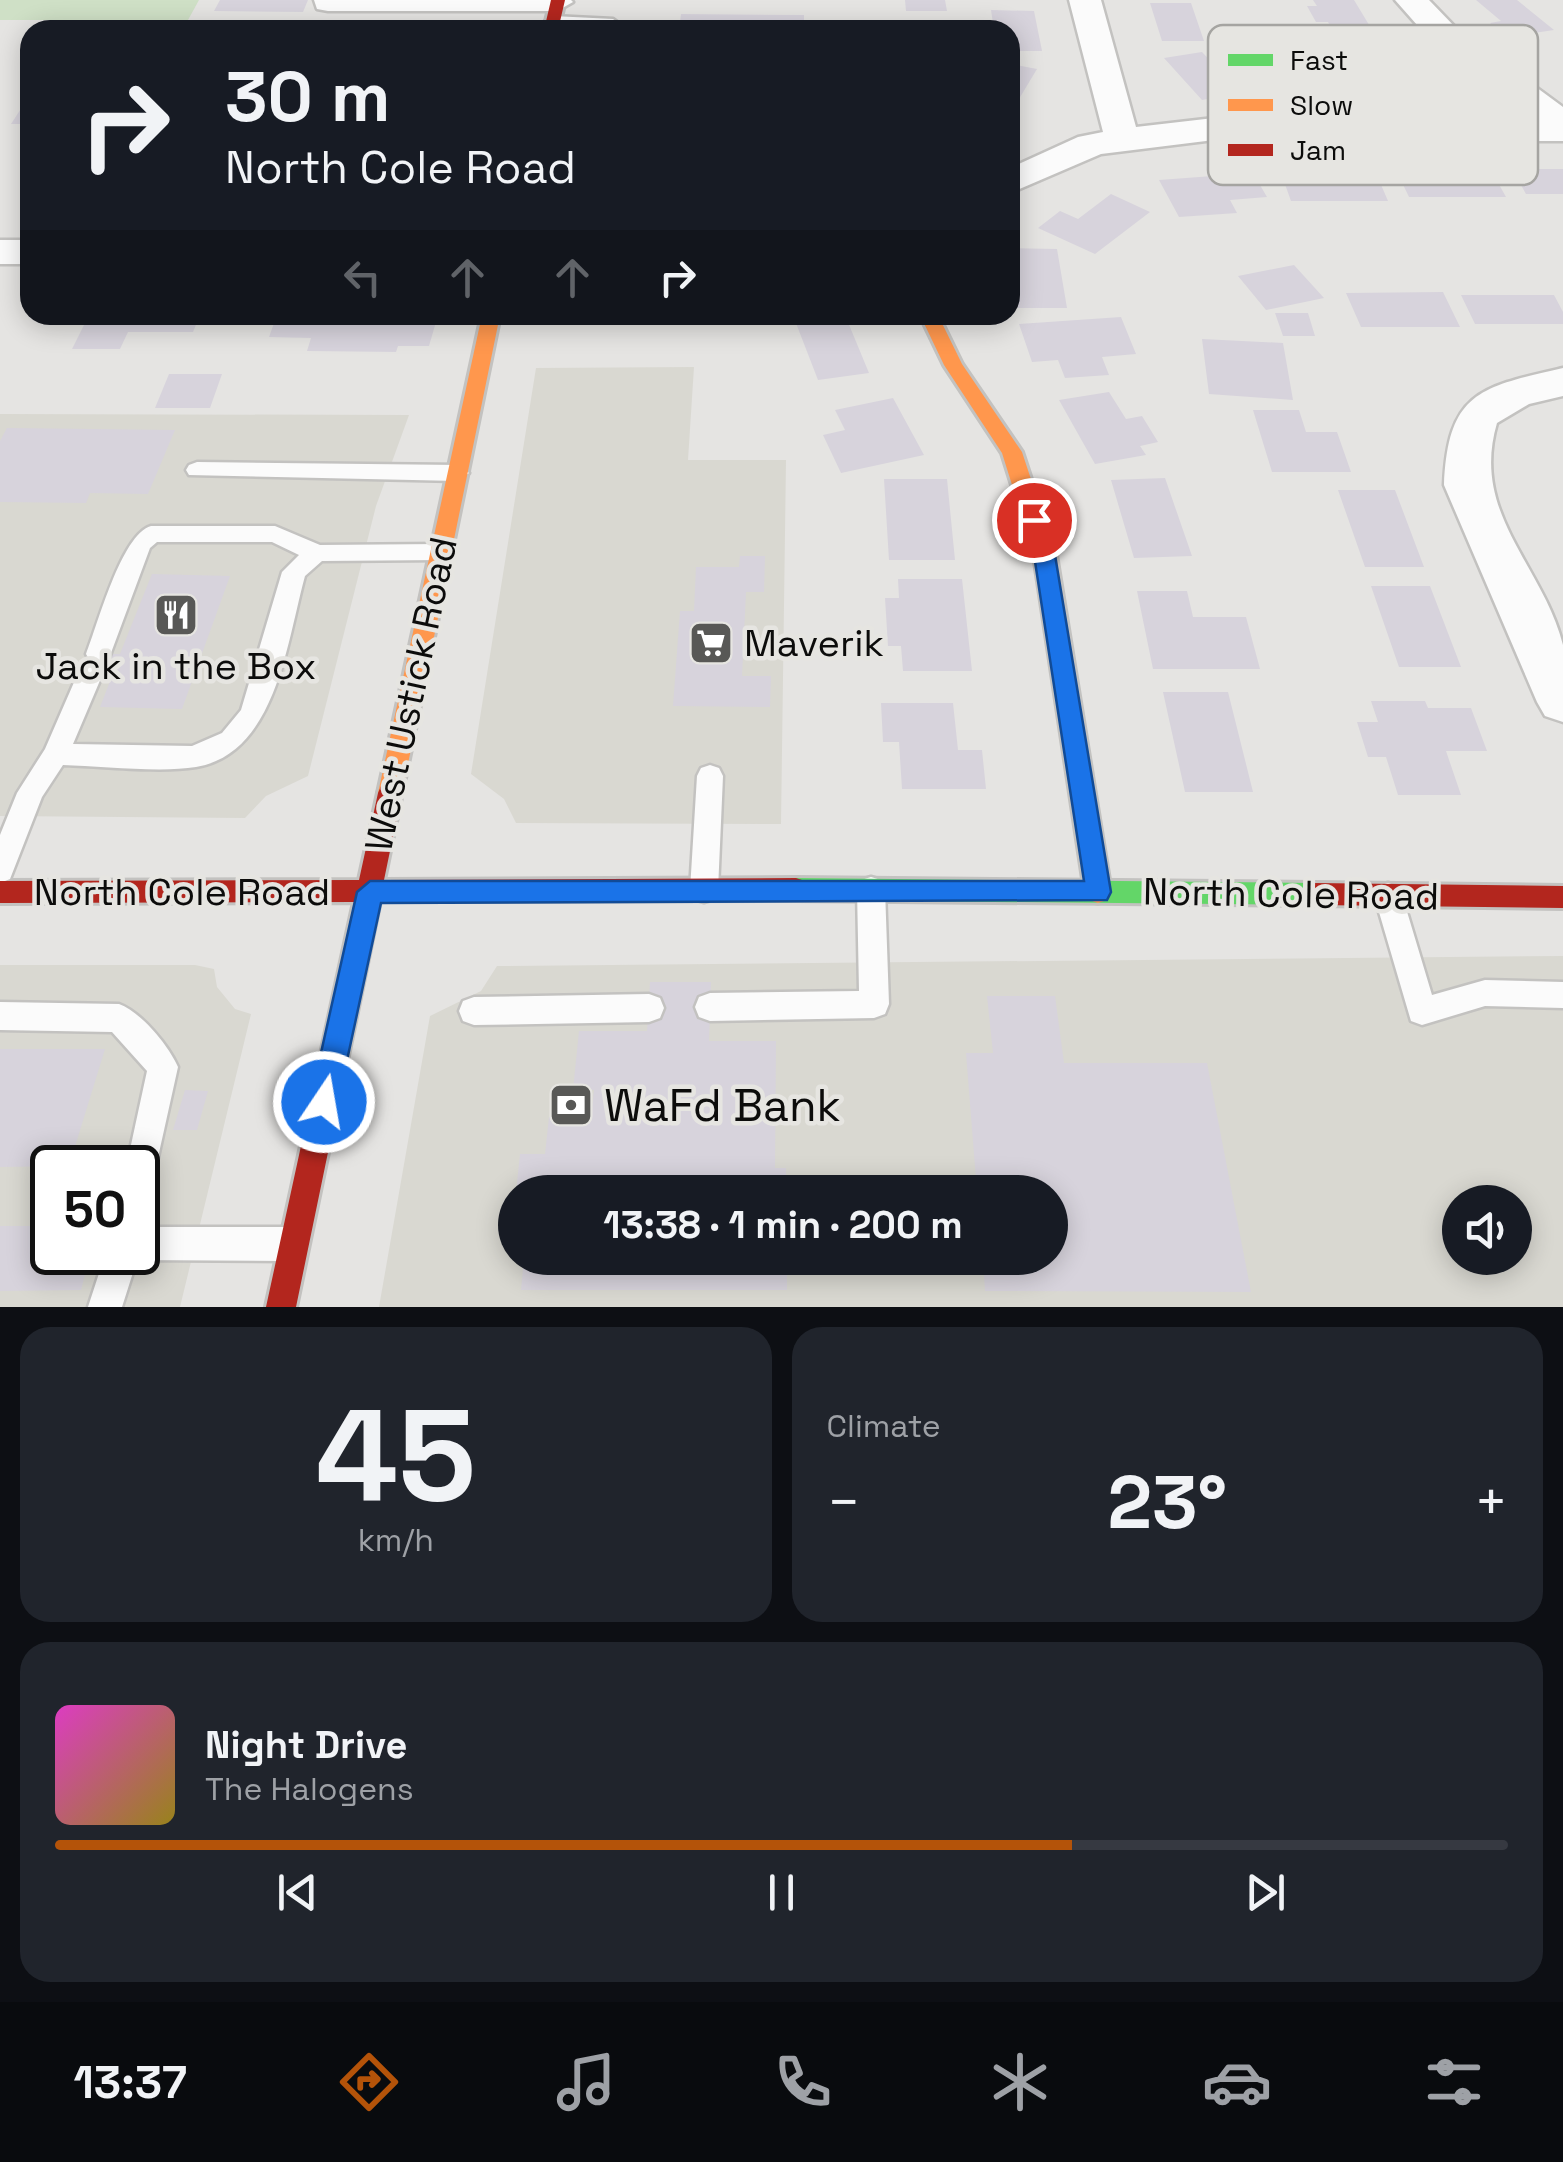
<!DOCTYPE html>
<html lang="en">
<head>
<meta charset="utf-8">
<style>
  body { margin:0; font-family:"Space Grotesk",sans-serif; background:#20242c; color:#f1f3f6; height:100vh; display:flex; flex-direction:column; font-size:38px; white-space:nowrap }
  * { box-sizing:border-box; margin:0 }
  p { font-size:32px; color:#9ea1a6 }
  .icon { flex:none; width:55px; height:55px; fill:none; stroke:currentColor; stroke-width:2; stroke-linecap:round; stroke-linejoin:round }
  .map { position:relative; height:1307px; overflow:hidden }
  .drawer { display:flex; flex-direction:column; gap:20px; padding:20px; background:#0d0f14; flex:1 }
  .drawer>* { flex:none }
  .top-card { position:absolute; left:20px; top:20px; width:1000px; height:305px; border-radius:30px; box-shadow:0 5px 25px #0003; background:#171b24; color:#f1f3f6; overflow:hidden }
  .tools { position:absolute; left:1442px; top:1185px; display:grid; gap:20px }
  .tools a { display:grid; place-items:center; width:90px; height:90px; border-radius:50%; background:#171b24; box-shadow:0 5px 25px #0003; font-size:50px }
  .speed { position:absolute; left:30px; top:1145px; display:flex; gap:20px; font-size:50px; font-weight:700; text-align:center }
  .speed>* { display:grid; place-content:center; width:130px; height:130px; border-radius:50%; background:#171b24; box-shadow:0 5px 25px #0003; line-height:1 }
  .speed .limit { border:5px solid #111; border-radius:15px; background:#fff; color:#111 }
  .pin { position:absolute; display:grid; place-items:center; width:85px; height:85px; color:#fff; margin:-42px; border:5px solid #fff; border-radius:50%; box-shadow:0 2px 10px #0007 }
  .me { position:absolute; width:110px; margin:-55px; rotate:12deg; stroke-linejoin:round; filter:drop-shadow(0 0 8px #0008) }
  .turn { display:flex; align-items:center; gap:35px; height:210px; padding:0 40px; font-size:45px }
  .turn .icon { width:130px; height:130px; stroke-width:2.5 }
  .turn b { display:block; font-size:70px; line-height:85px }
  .lanes { display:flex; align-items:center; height:95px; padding:0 40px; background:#0003; justify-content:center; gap:50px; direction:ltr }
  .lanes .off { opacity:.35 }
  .big { font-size:75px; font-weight:800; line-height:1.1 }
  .drawer .card { flex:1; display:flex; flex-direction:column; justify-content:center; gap:15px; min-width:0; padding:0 35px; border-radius:30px; background:#20242c }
  .drawer .dial { align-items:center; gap:0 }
  .dial b { font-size:130px; line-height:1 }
  .song { display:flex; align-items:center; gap:30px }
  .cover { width:120px; height:120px; border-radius:15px; background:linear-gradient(135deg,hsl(310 70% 55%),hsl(50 70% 35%)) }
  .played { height:10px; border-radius:5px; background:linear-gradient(90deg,#b45309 70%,#363941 70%) }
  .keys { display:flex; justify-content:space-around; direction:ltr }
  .heat { display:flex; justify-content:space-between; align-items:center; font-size:55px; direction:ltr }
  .drawer .tiles { flex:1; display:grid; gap:20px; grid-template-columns:1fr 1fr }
  .card:last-child { grid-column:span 2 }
  .trip { position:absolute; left:498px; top:1175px; width:570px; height:100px; border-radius:50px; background:#171b24; box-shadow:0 5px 25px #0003; font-weight:800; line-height:100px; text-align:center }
  .tabs { display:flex; height:160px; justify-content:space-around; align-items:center; background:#090b0e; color:#9ea1a6 }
  .tabs .icon { width:70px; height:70px }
  .tabs .selected { color:#b45309 }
  .tabs b { font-size:45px; color:#f1f3f6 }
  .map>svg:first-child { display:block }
  .built { fill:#d9d8d1; fill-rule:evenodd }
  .green { fill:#cfe0c6 }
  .building { fill:#d7d3dc }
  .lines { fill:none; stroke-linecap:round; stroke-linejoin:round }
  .lane-casing { stroke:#c3c2c0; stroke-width:5 }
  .street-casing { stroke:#c3c2c0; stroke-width:5 }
  .fast-casing { stroke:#c3c2c0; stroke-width:6 }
  .slow-casing { stroke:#c3c2c0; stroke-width:6 }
  .jam-casing { stroke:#c3c2c0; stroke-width:6 }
  .lane { fill:#fbfbfb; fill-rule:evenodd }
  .street { fill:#fbfbfb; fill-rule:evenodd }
  .fast { fill:#63d668; fill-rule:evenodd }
  .slow { fill:#ff974d; fill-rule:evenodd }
  .jam { fill:#b3261e; fill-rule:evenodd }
  .route { fill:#1a73e8; stroke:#114b97; stroke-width:2.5 }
  .labels { text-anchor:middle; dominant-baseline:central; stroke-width:9; stroke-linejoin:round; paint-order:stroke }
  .poi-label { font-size:38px; fill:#0c0c0b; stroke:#e6e5e1; text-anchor:start }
  .street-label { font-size:38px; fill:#0c0c0b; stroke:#e6e5e1 }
  .near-poi-label { font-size:45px; fill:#0c0c0b; stroke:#e6e5e1; text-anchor:start }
  .key { fill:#e6e5e1; stroke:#a5a4a1; stroke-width:2.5 }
  .key-label { font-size:28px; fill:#0c0c0b }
</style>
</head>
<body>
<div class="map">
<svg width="1563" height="1307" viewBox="0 0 1563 1307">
  <rect width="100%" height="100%" fill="#e5e4e2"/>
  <path class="built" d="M694,367L688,460H786L781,824L516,823L504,799L471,774L536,368Z
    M0,414L409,415L376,506L308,776L266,796L245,818L0,816Z
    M1563,956V1307H379L430,1016L481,991L497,966ZM515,1192H1050V1258H515ZM1460,1202H1515V1258H1460Z
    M0,965H195L214,969L217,987L235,1009L251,1014L180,1307H0ZM52,1168H138V1252H52Z"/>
  <path class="green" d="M0,0H199L188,20H0Z"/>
  <path class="building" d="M220,0H308L303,12L214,11Z
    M905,0H945L947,11H906Z
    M1313,0H1354L1377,38L1338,39L1328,22H1316L1307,6H1317Z
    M1476,0H1517L1554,30L1507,37L1490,23L1501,21Z
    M1150,3H1191L1204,41H1162Z
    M991,10L1034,11L1042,51H1010V30H994Z
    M681,14L804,15V30H679Z
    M1202,52L1241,93L1202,100L1164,58Z
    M1010,64L1037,69L1010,114Z
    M26,101H30V124H11Z
    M1512,169H1563V194H1526Z
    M1397,172H1492L1506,197H1409Z
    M1253,173L1267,197L1230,200L1237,213L1179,217L1159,180Z
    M1281,173H1376L1388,201H1291Z
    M1111,194L1150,212L1095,254L1038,228L1060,211L1078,219Z
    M1010,248L1057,249L1067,308H1012Z
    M1294,265L1324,298L1266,310L1238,276Z
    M1443,292L1460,327H1361L1346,293Z
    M1461,295H1554L1563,312V324H1475Z
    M1275,313H1308L1315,336H1283Z
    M89,315H200L193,332H128L120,349H72Z
    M277,315H438L429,346H398L396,352L307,351L311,338L269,337Z
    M845,315L869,373L818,380L794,318Z
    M1121,317L1136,354L1102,357L1109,375L1065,378L1058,360L1032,362L1019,324Z
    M1202,339L1283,343L1293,400L1209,394Z
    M169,374H222L210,408H155Z
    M1109,392L1126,419L1142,416L1158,442L1140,446L1146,455L1095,464L1059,400Z
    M893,398L924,455L841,473L823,435L845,430L835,410Z
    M1253,410H1299L1306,432H1337L1351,472H1272Z
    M7,428L175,430L148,494L90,493L86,503L0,502V441Z
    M1165,478L1192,556L1134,558L1111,480Z
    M884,479H947L955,560H889Z
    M1338,490H1395L1424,567H1365Z
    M740,556H765L764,592H746L742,676H771L770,707L673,706L680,611H694L696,567H739Z
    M152,574L230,576L182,709L100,707L114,671L82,669L89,654H120Z
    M898,579H962L972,671H903L901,646H888L885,598H899Z
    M1371,586H1430L1461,667H1399Z
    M1137,591H1187L1193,617H1246L1260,669H1153Z
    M1163,692H1228L1253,792H1185Z
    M1371,701H1425L1428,708H1471L1487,751H1446L1461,795H1398L1386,757H1368L1357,722H1378Z
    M881,703H953L958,750H982L986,789H902L899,742H883Z
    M650,982H711L709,1041H776L775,1168H786V1192H516L520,1154H545L549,1117H591L594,1090H573L579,1031H647Z
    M987,996H1055L1064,1063H1207L1251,1292L985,1291L983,1258H1050V1192H977L966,1053H993Z
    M0,1049H105L69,1166L0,1167Z
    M185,1090L208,1091L197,1130H173Z
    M0,1226H52V1252H91L81,1290L0,1291Z
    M524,1258H787V1290H521Z"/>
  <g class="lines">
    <defs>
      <path id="lane" d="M553,16L613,19L628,30L547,24L545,21Z
        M197,462L458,465L469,473L458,481L189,475L186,470L189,465Z
        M151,526H275L320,545L441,544L453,552L441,560L322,561L305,576C287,641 276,754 196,767C160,773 101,766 63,765L42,797L10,879L0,883V835L17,793L45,749L82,664H100L104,671L73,744L192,746L222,733L241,710L282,572L299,555L272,542H157L150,548L108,661H90L86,654C98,624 121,535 151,526Z
        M710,765L719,768L723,776L718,890L714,899L704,902L694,899L690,890L697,776L701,768Z
        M871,877L881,880L885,889L889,1004L885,1014L874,1018L710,1021L699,1017L695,1007L699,997L710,993L859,991L857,889L861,880Z
        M1388,883L1398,886L1402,895L1432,995L1485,980L1563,982V1008L1485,1006L1422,1025L1411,1021L1374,895L1378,886Z
        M649,994L660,998L664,1008L660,1018L649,1022L474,1025L463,1021L459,1011L463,1001L474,997Z
        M0,1002L119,1004C141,1012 169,1046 178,1067L149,1198L138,1203V1168H126L147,1071L112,1032L0,1030Z
        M138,1227H288L300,1232L305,1244L300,1256L288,1261L137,1260L122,1307H88L106,1252H138Z"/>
      <path id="street" d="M314,0H571L573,2L557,11H328L317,9Z
        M1069,0H1101L1136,127L1214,118L1535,119L1433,43L1395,0H1429L1457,29L1563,107V141L1214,140L1101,154L1010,193V168L1078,137L1103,132Z
        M0,240H30V264H0Z
        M1563,368V396L1529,404L1497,423C1470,514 1543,565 1563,645C1563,668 1563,698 1563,722L1545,716L1537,702L1444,485C1448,392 1480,387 1563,368Z"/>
      <path id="fast" d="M796,878L1314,883L1323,886L1327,894L1323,902L1314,905L796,900L787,897L783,889L787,881Z"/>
      <path id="slow" d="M482,315H500L402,793L399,800L390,803L381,800L378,793Z
        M920,315H938L962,364L1022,452L1056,555L1111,892L1107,900L1098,903L1089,900L1085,892L1034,555L1002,453L944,365Z"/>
      <path id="jam" d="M551,0H565L558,30H544Z
        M390,783L399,786L402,793L384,880L796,878L805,881L809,889L805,897L796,900L380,901L296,1307H266L354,902L0,903V881L359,880L378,793L381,786Z
        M1314,883L1563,886V908L1314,905L1305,902L1301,894L1305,886Z"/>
    </defs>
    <use href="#lane" class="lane-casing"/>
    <use href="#street" class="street-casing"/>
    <use href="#fast" class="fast-casing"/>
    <use href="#slow" class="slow-casing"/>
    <use href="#jam" class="jam-casing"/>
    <use href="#lane" class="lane"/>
    <use href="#street" class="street"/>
    <use href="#fast" class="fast"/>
    <use href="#slow" class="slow"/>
    <use href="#jam" class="jam"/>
  </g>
  <path class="route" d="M1034,513L1044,520L1055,555L1111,892L1107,900L381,903L338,1102L334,1112L324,1115L314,1112L310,1102L357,892L370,881H1084L1034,555L1023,520Z"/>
  <defs>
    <symbol id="restaurant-square" viewBox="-11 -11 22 22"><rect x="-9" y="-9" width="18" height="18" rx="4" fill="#585856" stroke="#e6e5e1"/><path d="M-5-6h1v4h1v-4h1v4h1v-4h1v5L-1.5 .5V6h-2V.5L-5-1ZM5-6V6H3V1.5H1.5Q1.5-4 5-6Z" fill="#fff"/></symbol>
    <symbol id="supermarket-square" viewBox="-11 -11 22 22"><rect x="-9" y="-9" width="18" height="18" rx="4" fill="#585856" stroke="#e6e5e1"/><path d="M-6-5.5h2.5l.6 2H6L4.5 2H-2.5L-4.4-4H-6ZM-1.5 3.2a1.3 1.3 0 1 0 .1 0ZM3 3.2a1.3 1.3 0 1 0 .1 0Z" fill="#fff"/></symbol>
    <symbol id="bank-square" viewBox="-11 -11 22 22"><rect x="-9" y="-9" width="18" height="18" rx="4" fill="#585856" stroke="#e6e5e1"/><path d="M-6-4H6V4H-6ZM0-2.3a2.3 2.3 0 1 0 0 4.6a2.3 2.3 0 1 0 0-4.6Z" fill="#fff"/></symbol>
  </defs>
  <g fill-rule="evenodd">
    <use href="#restaurant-square" x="151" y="590" width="50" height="50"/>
    <use href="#supermarket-square" x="686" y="618" width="50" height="50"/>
    <use href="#bank-square" x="546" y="1080" width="50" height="50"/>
  </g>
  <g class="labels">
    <g class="poi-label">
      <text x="744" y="643">Maverik</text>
      <text x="176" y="666" text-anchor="middle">Jack in the Box</text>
    </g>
    <g class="street-label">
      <text transform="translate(411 694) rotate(-78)">West Ustick Road</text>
      <text x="182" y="892">North Cole Road</text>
      <text transform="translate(1291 894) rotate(1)">North Cole Road</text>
    </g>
    <g class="near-poi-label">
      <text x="604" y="1105">WaFd Bank</text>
    </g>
  </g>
  <rect x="1208" y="25" width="330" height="160" rx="15" class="key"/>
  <rect x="1228" y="54" width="45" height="12" fill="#63d668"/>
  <rect x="1228" y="99" width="45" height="12" fill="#ff974d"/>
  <rect x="1228" y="144" width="45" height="12" fill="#b3261e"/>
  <g class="key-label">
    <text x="1290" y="70">Fast</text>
    <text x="1290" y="115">Slow</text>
    <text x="1290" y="160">Jam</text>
  </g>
</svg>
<div class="tools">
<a><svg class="icon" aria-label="sound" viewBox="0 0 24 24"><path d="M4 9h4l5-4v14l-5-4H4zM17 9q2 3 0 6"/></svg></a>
</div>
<div class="speed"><div class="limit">50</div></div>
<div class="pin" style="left:1034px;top:520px;background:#d93025"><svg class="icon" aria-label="arrive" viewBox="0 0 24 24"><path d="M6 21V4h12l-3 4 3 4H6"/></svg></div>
<svg class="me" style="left:324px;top:1102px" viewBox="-20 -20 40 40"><circle r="17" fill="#1a73e8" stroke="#fff" stroke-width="3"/><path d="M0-11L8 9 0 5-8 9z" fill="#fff"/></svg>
<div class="trip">13:38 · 1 min · 200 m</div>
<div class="top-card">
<div class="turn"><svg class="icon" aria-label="right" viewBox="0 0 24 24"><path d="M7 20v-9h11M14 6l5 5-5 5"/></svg><div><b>30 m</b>North Cole Road</div></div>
<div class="lanes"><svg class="icon off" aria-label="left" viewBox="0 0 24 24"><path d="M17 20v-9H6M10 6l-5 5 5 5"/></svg><svg class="icon off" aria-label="ahead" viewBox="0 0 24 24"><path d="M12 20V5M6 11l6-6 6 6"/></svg><svg class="icon off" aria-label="ahead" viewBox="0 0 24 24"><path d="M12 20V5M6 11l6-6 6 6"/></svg><svg class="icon" aria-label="right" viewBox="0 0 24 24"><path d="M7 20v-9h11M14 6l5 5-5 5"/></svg></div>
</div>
</div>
<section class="drawer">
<div class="tiles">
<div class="card dial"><b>45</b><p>km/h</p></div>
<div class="card"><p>Climate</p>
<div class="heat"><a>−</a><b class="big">23°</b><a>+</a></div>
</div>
<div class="card">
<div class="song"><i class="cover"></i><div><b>Night Drive</b><p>The Halogens</p></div></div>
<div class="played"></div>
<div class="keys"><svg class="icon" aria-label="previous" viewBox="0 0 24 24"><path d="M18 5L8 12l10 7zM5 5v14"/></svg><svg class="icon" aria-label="pause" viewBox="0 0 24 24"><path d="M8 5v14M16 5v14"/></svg><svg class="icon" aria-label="next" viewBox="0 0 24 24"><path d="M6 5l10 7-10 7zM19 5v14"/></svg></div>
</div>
</div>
</section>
<nav class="tabs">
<b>13:37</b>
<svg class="icon selected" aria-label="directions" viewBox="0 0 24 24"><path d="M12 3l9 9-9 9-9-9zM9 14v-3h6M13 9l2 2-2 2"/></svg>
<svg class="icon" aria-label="music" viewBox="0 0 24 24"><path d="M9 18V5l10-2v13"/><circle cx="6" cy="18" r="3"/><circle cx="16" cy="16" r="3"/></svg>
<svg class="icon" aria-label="phone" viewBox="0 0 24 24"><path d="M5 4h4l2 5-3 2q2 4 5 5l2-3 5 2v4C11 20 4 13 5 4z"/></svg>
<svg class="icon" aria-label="climate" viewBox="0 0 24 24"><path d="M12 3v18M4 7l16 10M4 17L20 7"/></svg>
<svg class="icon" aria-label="car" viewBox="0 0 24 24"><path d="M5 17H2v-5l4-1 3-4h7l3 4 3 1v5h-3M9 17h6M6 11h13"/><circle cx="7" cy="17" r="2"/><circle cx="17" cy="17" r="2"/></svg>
<svg class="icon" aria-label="filters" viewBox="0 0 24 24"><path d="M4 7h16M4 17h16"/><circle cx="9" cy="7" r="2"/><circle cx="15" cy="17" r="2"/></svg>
</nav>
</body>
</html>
